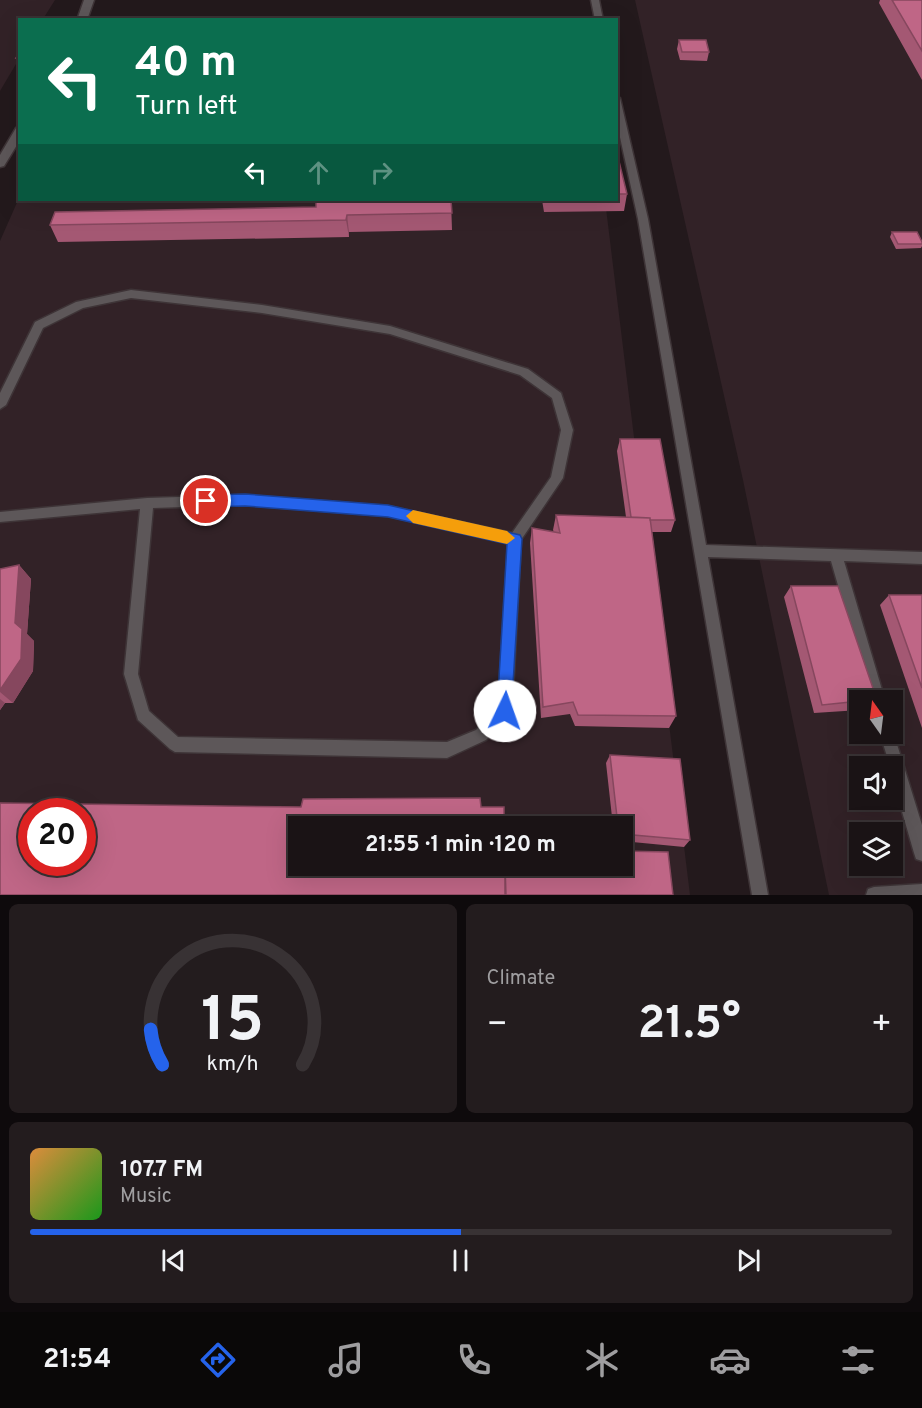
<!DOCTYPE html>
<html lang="en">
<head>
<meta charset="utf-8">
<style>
  body { margin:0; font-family:Overpass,sans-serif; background:#231c1e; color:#f1f3f6; height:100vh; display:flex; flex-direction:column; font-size:22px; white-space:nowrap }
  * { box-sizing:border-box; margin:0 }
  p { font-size:20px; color:#9f9ea0 }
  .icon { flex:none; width:33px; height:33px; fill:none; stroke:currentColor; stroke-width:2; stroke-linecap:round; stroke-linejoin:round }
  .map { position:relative; height:895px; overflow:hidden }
  .panel { display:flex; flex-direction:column; gap:9px; padding:9px; background:#0e0a0c; flex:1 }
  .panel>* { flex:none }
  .hud { position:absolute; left:18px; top:18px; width:600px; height:183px; border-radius:0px; box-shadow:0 6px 24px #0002,0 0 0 2px #383234; background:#0b6e4f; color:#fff; overflow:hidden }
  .needle { width:39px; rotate:346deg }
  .buttons { position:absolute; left:849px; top:690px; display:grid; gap:12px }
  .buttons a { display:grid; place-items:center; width:54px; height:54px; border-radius:0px; background:#1a1315; box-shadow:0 6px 24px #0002,0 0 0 2px #383234; font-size:30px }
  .speed { position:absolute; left:18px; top:798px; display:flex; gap:12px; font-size:30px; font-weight:700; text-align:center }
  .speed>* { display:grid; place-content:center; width:78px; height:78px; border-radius:50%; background:#1a1315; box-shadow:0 6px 24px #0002,0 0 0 2px #383234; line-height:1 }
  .speed .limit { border:9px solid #d22; background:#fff; color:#111 }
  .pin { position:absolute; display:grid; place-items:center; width:51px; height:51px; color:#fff; margin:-26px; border:3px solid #fff; border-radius:50%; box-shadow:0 2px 6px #0007 }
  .me { position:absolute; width:66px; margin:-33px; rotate:3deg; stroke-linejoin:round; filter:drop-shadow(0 0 4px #0008) }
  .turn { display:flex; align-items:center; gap:21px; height:126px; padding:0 18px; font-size:27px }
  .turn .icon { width:78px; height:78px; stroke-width:2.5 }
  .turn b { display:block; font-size:42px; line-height:51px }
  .lanes { display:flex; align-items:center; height:57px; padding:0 18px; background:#0003; justify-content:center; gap:30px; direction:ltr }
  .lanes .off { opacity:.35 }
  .big { font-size:45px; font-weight:700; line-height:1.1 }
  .panel .widget { flex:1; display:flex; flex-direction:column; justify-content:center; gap:9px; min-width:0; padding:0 21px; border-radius:9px; background:#231c1e }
  .panel .dial { align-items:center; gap:0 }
  .dial svg { height:156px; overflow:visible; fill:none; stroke:#383234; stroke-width:7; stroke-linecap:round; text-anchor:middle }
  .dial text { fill:#f1f3f6; stroke:none }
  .song { display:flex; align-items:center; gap:18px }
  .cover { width:72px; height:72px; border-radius:9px; background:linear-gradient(135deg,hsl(30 70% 55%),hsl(120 70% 35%)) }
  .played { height:6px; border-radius:3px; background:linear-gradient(90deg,#2563eb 50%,#383234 50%) }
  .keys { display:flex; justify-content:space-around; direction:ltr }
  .heat { display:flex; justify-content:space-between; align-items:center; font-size:33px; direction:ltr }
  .panel .tiles { flex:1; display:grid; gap:9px; grid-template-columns:1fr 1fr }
  .widget:last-child { grid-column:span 2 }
  .trip { position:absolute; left:288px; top:816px; width:345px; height:60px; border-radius:0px; background:#1a1315; box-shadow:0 6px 24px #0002,0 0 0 2px #383234; font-weight:700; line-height:60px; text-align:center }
  .menu { display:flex; height:96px; justify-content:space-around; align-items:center; background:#0a0808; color:#9f9ea0 }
  .menu .icon { width:42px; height:42px }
  .menu .on { color:#2563eb }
  .menu b { font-size:27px; color:#f1f3f6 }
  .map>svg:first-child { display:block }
  .built { fill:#322227; fill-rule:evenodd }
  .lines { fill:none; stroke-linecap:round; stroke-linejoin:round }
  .service-casing { stroke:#3e3437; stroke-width:3 }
  .tertiary-casing { stroke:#3e3437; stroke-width:3 }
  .service { fill:#5d5759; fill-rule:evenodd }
  .tertiary { fill:#5d5759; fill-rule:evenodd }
  .wall { fill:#a45873 }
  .shaded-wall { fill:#86475e }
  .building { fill:#bf6686; stroke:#86475e; stroke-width:1.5; fill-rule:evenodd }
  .route { fill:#2563eb; stroke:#184099; stroke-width:1.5 }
  .slow { fill:#f59e0b }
</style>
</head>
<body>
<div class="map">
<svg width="922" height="895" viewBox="0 0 922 895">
  <rect width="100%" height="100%" fill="#23191c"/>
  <path class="built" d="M0,0H55L43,19L20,20L19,59L0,91Z
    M635,0H922V895H829L743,480ZM860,700H892V734H860ZM860,766H892V800H860ZM860,832H892V866H860Z
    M19,198L605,200L690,895H0V241ZM32,812H82V862H32ZM298,826H622V866H298Z"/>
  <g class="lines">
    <defs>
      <path id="service" d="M591,0H599L603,20H595Z
        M616,96L620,98L648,219L706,545L922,552V564L844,561L885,700H871L831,561L708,557L768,895H752L638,219L616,119Z
        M131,290L262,305L390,326L528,369L561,393L573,430L563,478L521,540L512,711L510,716L486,740L447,758L175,752L170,749L138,720L124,674L140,509L0,522V512L147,498L245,495L388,506L512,533L551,477L561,430L552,398L520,375L390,334L262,313L131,298L83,308L43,328L6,405L0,409V393L35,322L76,302ZM245,505L388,516L508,543L498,708L476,730L447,742L178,737L149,711L138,674L153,508Z
        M892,728L922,825V861L916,859L914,853L892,777V766H890L880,734H892Z
        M922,884V895H866L868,889L874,887Z"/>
      <path id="tertiary" d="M84,0H94L87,20H77Z
        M20,127V140L4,166L0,167V155L16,128Z"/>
    </defs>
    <use href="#service" class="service-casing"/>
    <use href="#tertiary" class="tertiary-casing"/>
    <use href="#service" class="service"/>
    <use href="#tertiary" class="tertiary"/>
  </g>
  <path class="wall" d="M880,0H922V80L879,3Z
    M679,40L709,52L707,61L680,60L677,49Z
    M20,52V63H17L16,58Z
    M616,149L627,194L624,211L544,212L542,200H616Z
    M451,200L452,230L349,232V237L58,242L50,225L316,207Z
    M892,232L922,242V246L921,248L896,249L890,237Z
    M620,439L675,520L671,532H652L676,716L669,728L575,726L570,714L541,718L530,543L532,528L554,532L553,530L556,515L626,517L617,451Z
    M19,565L31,579L27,634L34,641L33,671L13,703H5L0,710V569Z
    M791,586L877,700H860V710L814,713L784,597Z
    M889,595H922V728L880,605Z
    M610,755L690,840L684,847L622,841V826H613L606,763Z"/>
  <path class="shaded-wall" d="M347,215L349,232V237L346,220Z
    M19,565L31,579L27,634L34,641L33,671L13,703L0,692V690L15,623Z
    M0,699L5,703L0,710Z"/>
  <path class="building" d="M892,0H922V51Z
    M679,40H706L709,52H682Z
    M20,52V58H16Z
    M616,149L627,194H616Z
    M316,200H451L452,213L347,215L346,220L50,225L55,212L316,207Z
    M892,232H917L922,242V244H898Z
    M620,439H660L675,520H650V518L631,517Z
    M556,515L650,518L676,716L578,715L573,702L543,707L532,528L560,533Z
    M19,565L15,623L22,629L21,659L0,690V569Z
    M791,586H838L877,700H860V701L822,705Z
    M889,595H922V688Z
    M610,755L680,759L690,840L622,834V826H618Z
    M480,798L481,807H504V826H298V866H505V895H0V803L301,807L303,799ZM32,812H82V862H32Z
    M622,851L668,852L673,895H506L505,866H622Z"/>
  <path class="route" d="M245,494L388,505L520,535L522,539L511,716L505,719L499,716L497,711L507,544L388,517L245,506L206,507L199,501L206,495Z"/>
  <path class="slow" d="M413,510L507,531L515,538L507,544L413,523L406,516Z"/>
</svg>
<div class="buttons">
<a><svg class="needle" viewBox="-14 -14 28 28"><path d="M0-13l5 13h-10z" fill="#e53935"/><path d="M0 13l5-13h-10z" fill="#9f9ea0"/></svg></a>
<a><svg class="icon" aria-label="sound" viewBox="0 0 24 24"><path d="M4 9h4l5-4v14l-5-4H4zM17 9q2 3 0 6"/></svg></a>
<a><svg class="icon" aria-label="layers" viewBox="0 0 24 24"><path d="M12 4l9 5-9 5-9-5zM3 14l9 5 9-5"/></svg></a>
</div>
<div class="speed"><div class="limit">20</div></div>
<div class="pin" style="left:206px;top:501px;background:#d93025"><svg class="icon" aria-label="arrive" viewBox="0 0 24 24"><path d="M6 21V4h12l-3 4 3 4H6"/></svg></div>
<svg class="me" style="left:505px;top:711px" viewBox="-20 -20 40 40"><circle r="19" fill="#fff"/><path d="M0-13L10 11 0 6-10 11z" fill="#2563eb"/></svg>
<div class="trip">21:55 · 1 min · 120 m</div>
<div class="hud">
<div class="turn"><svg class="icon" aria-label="left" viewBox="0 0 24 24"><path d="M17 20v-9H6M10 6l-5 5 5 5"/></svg><div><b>40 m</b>Turn left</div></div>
<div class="lanes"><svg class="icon" aria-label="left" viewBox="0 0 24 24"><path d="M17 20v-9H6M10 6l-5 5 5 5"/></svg><svg class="icon off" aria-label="ahead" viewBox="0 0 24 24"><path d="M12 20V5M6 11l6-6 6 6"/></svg><svg class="icon off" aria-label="right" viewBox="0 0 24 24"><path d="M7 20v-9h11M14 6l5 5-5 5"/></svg></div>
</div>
</div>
<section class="panel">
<div class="tiles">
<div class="widget dial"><svg viewBox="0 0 100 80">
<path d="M14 69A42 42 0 1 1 86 69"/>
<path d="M14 69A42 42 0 0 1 8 51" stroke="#2563eb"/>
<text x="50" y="56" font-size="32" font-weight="700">15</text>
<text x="50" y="72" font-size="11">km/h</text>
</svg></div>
<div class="widget"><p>Climate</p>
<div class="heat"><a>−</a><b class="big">21.5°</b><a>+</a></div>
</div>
<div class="widget">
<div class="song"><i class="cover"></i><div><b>107.7 FM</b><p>Music</p></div></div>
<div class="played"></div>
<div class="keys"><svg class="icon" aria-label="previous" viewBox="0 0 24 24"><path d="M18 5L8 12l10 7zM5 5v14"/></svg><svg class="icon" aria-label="pause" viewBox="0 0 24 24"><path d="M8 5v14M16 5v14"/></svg><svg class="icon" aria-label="next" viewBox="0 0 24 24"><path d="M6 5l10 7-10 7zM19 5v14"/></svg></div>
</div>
</div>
</section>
<nav class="menu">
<b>21:54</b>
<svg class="icon on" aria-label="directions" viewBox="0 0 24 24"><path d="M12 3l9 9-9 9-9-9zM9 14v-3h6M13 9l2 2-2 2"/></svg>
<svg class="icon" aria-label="music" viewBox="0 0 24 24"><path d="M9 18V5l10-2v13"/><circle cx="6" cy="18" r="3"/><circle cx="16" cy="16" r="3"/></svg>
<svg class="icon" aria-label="phone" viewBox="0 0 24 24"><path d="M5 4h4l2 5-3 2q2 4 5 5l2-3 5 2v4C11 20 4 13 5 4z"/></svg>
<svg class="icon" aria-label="climate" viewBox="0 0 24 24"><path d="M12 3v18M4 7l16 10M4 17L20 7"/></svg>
<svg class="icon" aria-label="car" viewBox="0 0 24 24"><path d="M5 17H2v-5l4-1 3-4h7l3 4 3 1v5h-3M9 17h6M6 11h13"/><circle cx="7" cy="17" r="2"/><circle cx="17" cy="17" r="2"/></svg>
<svg class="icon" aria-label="filters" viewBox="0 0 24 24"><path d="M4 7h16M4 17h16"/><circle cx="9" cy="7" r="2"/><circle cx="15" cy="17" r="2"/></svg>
</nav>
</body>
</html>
